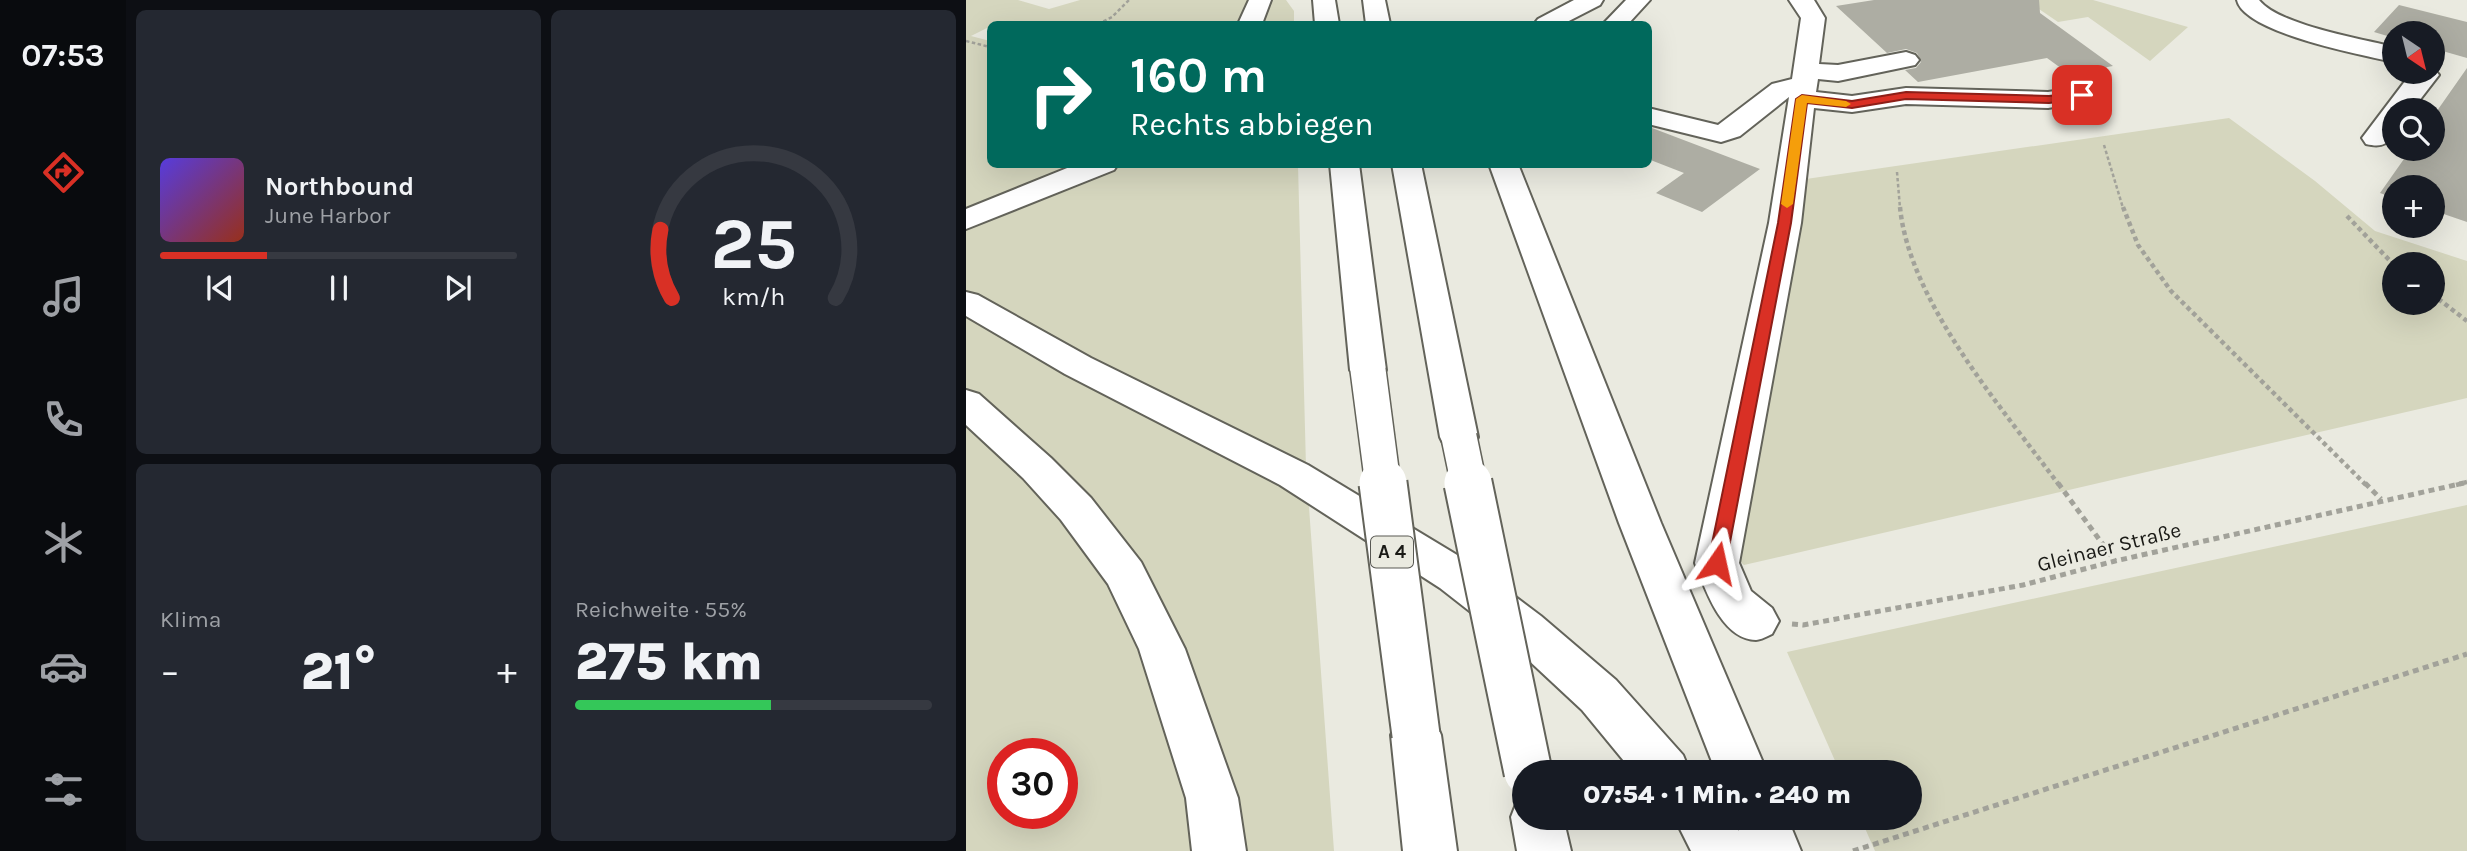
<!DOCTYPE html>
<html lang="de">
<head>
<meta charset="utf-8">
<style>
  body { margin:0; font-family:Karla,sans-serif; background:#242831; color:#f1f3f6; height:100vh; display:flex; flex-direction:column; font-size:26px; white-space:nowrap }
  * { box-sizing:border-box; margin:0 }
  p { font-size:23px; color:#9ea1a6 }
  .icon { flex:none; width:38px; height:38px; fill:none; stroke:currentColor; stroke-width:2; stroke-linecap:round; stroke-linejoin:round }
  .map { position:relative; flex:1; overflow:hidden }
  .side { display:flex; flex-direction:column; gap:10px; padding:10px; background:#0d0f14; width:840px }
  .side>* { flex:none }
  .top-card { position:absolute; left:21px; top:21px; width:665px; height:147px; border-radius:10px; box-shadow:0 7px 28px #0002; background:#00695c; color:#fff; overflow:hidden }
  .needle { width:46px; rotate:145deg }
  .buttons { position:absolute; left:1416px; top:21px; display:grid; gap:14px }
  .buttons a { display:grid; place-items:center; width:63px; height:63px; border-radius:50%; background:#171b24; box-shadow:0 7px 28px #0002; font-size:35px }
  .speed { position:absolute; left:21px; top:738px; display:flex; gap:14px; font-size:35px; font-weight:700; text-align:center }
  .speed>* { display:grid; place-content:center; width:91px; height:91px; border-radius:50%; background:#171b24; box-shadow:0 7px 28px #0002; line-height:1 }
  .speed .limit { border:10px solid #d22; background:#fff; color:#111 }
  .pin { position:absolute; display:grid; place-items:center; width:60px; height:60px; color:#fff; margin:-30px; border-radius:14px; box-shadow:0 4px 10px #0006 }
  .me { position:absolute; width:77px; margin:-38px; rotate:11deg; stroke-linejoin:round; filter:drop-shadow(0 0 5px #0008) }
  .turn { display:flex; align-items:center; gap:24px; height:147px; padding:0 28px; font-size:32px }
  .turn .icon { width:91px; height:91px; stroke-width:2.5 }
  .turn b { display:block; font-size:49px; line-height:60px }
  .big { font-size:52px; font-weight:800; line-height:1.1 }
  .side .card { flex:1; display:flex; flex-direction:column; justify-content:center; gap:10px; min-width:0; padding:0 24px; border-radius:10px; background:#242831 }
  .side .dial { align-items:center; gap:0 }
  .dial svg { height:182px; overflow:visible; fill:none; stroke:#363941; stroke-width:7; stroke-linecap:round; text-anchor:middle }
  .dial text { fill:#f1f3f6; stroke:none }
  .song { display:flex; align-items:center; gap:21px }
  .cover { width:84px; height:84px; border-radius:10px; background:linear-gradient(135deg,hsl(250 70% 55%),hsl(10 70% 35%)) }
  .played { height:7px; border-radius:4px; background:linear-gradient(90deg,#d93025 30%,#363941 30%) }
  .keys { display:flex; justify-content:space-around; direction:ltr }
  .heat { display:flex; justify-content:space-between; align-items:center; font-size:38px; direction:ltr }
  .charge { height:10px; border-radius:5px; background:linear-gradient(90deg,#34c759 55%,#363941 0) }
  .side .tiles { flex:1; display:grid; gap:10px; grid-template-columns:repeat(2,1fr) }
  .trip { position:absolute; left:546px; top:760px; width:410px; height:70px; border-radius:35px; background:#171b24; box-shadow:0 7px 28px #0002; font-weight:800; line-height:70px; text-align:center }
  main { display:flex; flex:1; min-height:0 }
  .menu { display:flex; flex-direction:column; width:126px; justify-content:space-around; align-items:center; background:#090b0e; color:#9ea1a6 }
  .menu .icon { width:49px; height:49px }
  .menu .selected { color:#d93025 }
  .menu b { font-size:32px; color:#f1f3f6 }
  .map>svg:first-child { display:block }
  .green { fill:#d5d6be; fill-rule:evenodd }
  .building { fill:#adada3 }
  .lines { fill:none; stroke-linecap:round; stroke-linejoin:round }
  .minor-casing { stroke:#63635a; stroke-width:4 }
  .highway-casing { stroke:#63635a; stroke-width:4 }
  .path-far2 { stroke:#a2a29a; stroke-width:2.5; stroke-dasharray:3.5 2.5; stroke-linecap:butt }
  .path-far1 { stroke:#a2a29a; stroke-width:4.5; stroke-dasharray:4.5 3.5; stroke-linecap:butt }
  .path { stroke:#a2a29a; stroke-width:5; stroke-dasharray:6 4.5; stroke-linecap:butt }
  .minor { fill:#fff; fill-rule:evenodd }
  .highway { fill:#fff; fill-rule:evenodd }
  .highway-bridge-far1-casing { stroke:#63635a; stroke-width:38; stroke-linecap:butt }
  .highway-bridge-casing { stroke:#63635a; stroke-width:51; stroke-linecap:butt }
  .highway-bridge-far1 { stroke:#fff; stroke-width:35 }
  .highway-bridge { stroke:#fff; stroke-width:47 }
  .route { fill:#d93025; stroke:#8d1f18; stroke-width:2 }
  .slow { fill:#f59e0b }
  .labels { text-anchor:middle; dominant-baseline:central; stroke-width:6; stroke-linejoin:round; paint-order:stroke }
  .shield { fill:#eaeae0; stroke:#585853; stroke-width:2 }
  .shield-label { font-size:19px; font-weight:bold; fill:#1a1a16 }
  .street-label { font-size:21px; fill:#1a1a16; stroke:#eaeae0 }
</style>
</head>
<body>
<main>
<nav class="menu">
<b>07:53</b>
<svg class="icon selected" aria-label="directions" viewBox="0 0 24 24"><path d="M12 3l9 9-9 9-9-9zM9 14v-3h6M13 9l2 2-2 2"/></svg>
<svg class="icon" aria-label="music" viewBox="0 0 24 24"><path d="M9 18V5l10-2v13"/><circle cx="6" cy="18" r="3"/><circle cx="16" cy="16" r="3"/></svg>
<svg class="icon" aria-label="phone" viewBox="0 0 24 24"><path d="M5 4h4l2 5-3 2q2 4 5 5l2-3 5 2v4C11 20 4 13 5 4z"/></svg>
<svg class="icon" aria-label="climate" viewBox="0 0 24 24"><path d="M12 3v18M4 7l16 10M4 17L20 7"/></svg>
<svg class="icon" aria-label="car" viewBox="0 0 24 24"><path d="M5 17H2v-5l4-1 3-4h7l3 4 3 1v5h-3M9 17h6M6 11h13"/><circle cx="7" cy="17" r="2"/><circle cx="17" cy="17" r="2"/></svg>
<svg class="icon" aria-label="filters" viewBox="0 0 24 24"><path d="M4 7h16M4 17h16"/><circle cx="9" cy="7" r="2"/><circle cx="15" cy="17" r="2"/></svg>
</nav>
<section class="side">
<div class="tiles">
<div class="card">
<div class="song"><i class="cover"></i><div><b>Northbound</b><p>June Harbor</p></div></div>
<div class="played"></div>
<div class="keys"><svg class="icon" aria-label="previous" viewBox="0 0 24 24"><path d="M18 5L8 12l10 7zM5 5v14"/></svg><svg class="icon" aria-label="pause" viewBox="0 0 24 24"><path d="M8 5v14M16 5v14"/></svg><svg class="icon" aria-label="next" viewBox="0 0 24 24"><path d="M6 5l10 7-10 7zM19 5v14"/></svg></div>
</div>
<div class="card dial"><svg viewBox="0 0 100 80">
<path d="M14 69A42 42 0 1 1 86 69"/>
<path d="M14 69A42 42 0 0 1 9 39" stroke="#d93025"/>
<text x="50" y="56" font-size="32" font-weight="700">25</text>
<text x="50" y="72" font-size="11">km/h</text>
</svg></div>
<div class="card"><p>Klima</p>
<div class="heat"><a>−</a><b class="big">21°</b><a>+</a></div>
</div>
<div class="card"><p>Reichweite · 55%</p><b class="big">275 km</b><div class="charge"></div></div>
</div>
</section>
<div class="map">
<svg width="1501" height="851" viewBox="0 0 1501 851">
  <rect width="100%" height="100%" fill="#eaeae0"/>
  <path class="green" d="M0,0H52L83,9L114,0H320L328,11V24H49L35,21L5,36L24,41V164L332,165L340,466L368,851H0ZM37,754H96V814H37Z
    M1068,0H1127L1222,27L1184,61L1122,17L1092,22L1064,3Z
    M1263,118L1349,181L1409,231L1501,261V398L778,565L763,551L840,179ZM1428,264H1466V303H1428Z
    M1501,505V851H909L894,817H943V772H874L821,652Z"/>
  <path class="building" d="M908,0H1073L1074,13L1147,66L1103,74L1081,58L952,82L939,70L950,68L955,62L951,53L940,49L921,53L870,6Z
    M1433,5L1501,22V58L1466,48V33H1428V38L1408,32Z
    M1501,68V222L1466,210V187H1428V198L1414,193L1445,149H1466V118Z
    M682,127L686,128L794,169L736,212L690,193L718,173L682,159Z"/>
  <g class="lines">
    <defs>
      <path id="minor" d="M660,0H684L662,24H637Z
        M823,0H848L859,18L853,64L872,65L940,52L949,55L953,60L949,65L872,81L852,79L850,92L886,96L940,88L1082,92L1116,87L1125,89L1129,95L1125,101L1082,108L940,104L886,112L848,108L835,223L773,563L785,591L806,608L813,621L806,634C802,636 794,640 790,640C755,639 739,588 729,563L803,223L823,97L774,136L755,142L682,124V108L752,125L806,84L826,79L835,18Z
        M1271,0H1293C1312,25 1397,39 1428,47V62C1397,55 1278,33 1271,0Z
        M1466,66L1473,75L1446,110H1428C1428,132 1428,151 1400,144L1396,138L1446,72H1466Z"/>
      <path id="highway" d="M283,0H305L296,24H272Z
        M347,0H369L373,24H349Z
        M397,0H419L424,24H400Z
        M608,0H637L634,5L597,24H568L572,19Z
        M111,164H152L148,170L0,229V209Z
        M364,164H393L420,370L415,378L402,382L389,378L384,370Z
        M426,164H455L512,437L507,447L493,451L479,447L474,437Z
        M523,164H552L695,523L801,772H750L653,523Z
        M0,292L12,295L125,358L342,465L506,564L575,616L650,680L717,755L724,772H667L616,710L543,642L474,588L314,485L99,374L0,316Z
        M0,390L13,394L85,458L125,498L175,562L219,649L272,798L280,851H226L220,798L173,649L142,584L95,520L57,478L0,425Z
        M450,713L468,719L475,735L491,851H437L425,735L432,719Z
        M558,797V817H597L605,851H551L545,817L552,799Z
        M708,817H764L773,831L768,817H821L835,851H725Z"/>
    </defs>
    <use href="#minor" class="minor-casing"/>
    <use href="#highway" class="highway-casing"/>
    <path class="path-far2" d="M132,24L146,17L163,0
      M0,41L24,47
      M1138,145L1157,208
      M931,172L934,208"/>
    <path class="path-far1" d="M934,207C943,302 1037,409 1093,485
      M1157,207L1172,245L1205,291L1400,485
      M1381,216L1428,265
      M1466,294L1501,321
      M1490,485L1501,482"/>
    <path class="path" d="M1092,483L1149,561
      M1399,483L1415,499
      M826,624L837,625L1057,585L1149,561L1498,483
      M887,851L1501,654"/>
    <use href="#minor" class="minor"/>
    <use href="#highway" class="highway"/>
    <defs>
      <path id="highway-bridge-far1" d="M402,370L417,485
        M493,437L503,485"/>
      <path id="highway-bridge" d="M417,483L450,735
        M502,483L562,772"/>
    </defs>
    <use href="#highway-bridge-far1" class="highway-bridge-far1-casing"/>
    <use href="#highway-bridge" class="highway-bridge-casing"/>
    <use href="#highway-bridge-far1" class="highway-bridge-far1"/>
    <use href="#highway-bridge" class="highway-bridge"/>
  </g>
  <path class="route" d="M940,92L1083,96L1116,92L1121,95L1116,99L1083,103L940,99L886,108L841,103L825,223L760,563L757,568H744L742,563L812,223L830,99L836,95L886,101Z"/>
  <path class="slow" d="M836,95L880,101L885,104L880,107L841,103L827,204L821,208L815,204L830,99Z"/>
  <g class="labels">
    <rect class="shield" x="405" y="536.5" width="42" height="31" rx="5"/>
    <g class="shield-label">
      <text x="426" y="552">A 4</text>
    </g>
    <g class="street-label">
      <text transform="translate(1143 547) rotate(-14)">Gleinaer Straße</text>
    </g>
  </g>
</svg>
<div class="buttons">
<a><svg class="needle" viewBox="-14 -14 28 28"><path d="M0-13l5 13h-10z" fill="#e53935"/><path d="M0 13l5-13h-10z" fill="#9ea1a6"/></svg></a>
<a><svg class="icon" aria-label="search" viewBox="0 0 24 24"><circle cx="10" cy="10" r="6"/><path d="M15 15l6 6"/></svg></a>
<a>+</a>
<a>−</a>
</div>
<div class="speed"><div class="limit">30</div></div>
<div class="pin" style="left:1116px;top:95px;background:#d93025"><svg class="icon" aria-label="arrive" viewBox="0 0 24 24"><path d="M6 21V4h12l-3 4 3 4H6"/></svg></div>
<svg class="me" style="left:751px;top:563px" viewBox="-20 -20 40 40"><path d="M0-17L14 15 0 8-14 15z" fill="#d93025" stroke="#fff" stroke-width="4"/></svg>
<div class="trip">07:54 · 1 Min. · 240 m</div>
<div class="top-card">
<div class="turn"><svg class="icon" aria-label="right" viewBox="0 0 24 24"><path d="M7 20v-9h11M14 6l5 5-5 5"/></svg><div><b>160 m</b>Rechts abbiegen</div></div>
</div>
</div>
</main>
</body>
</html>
